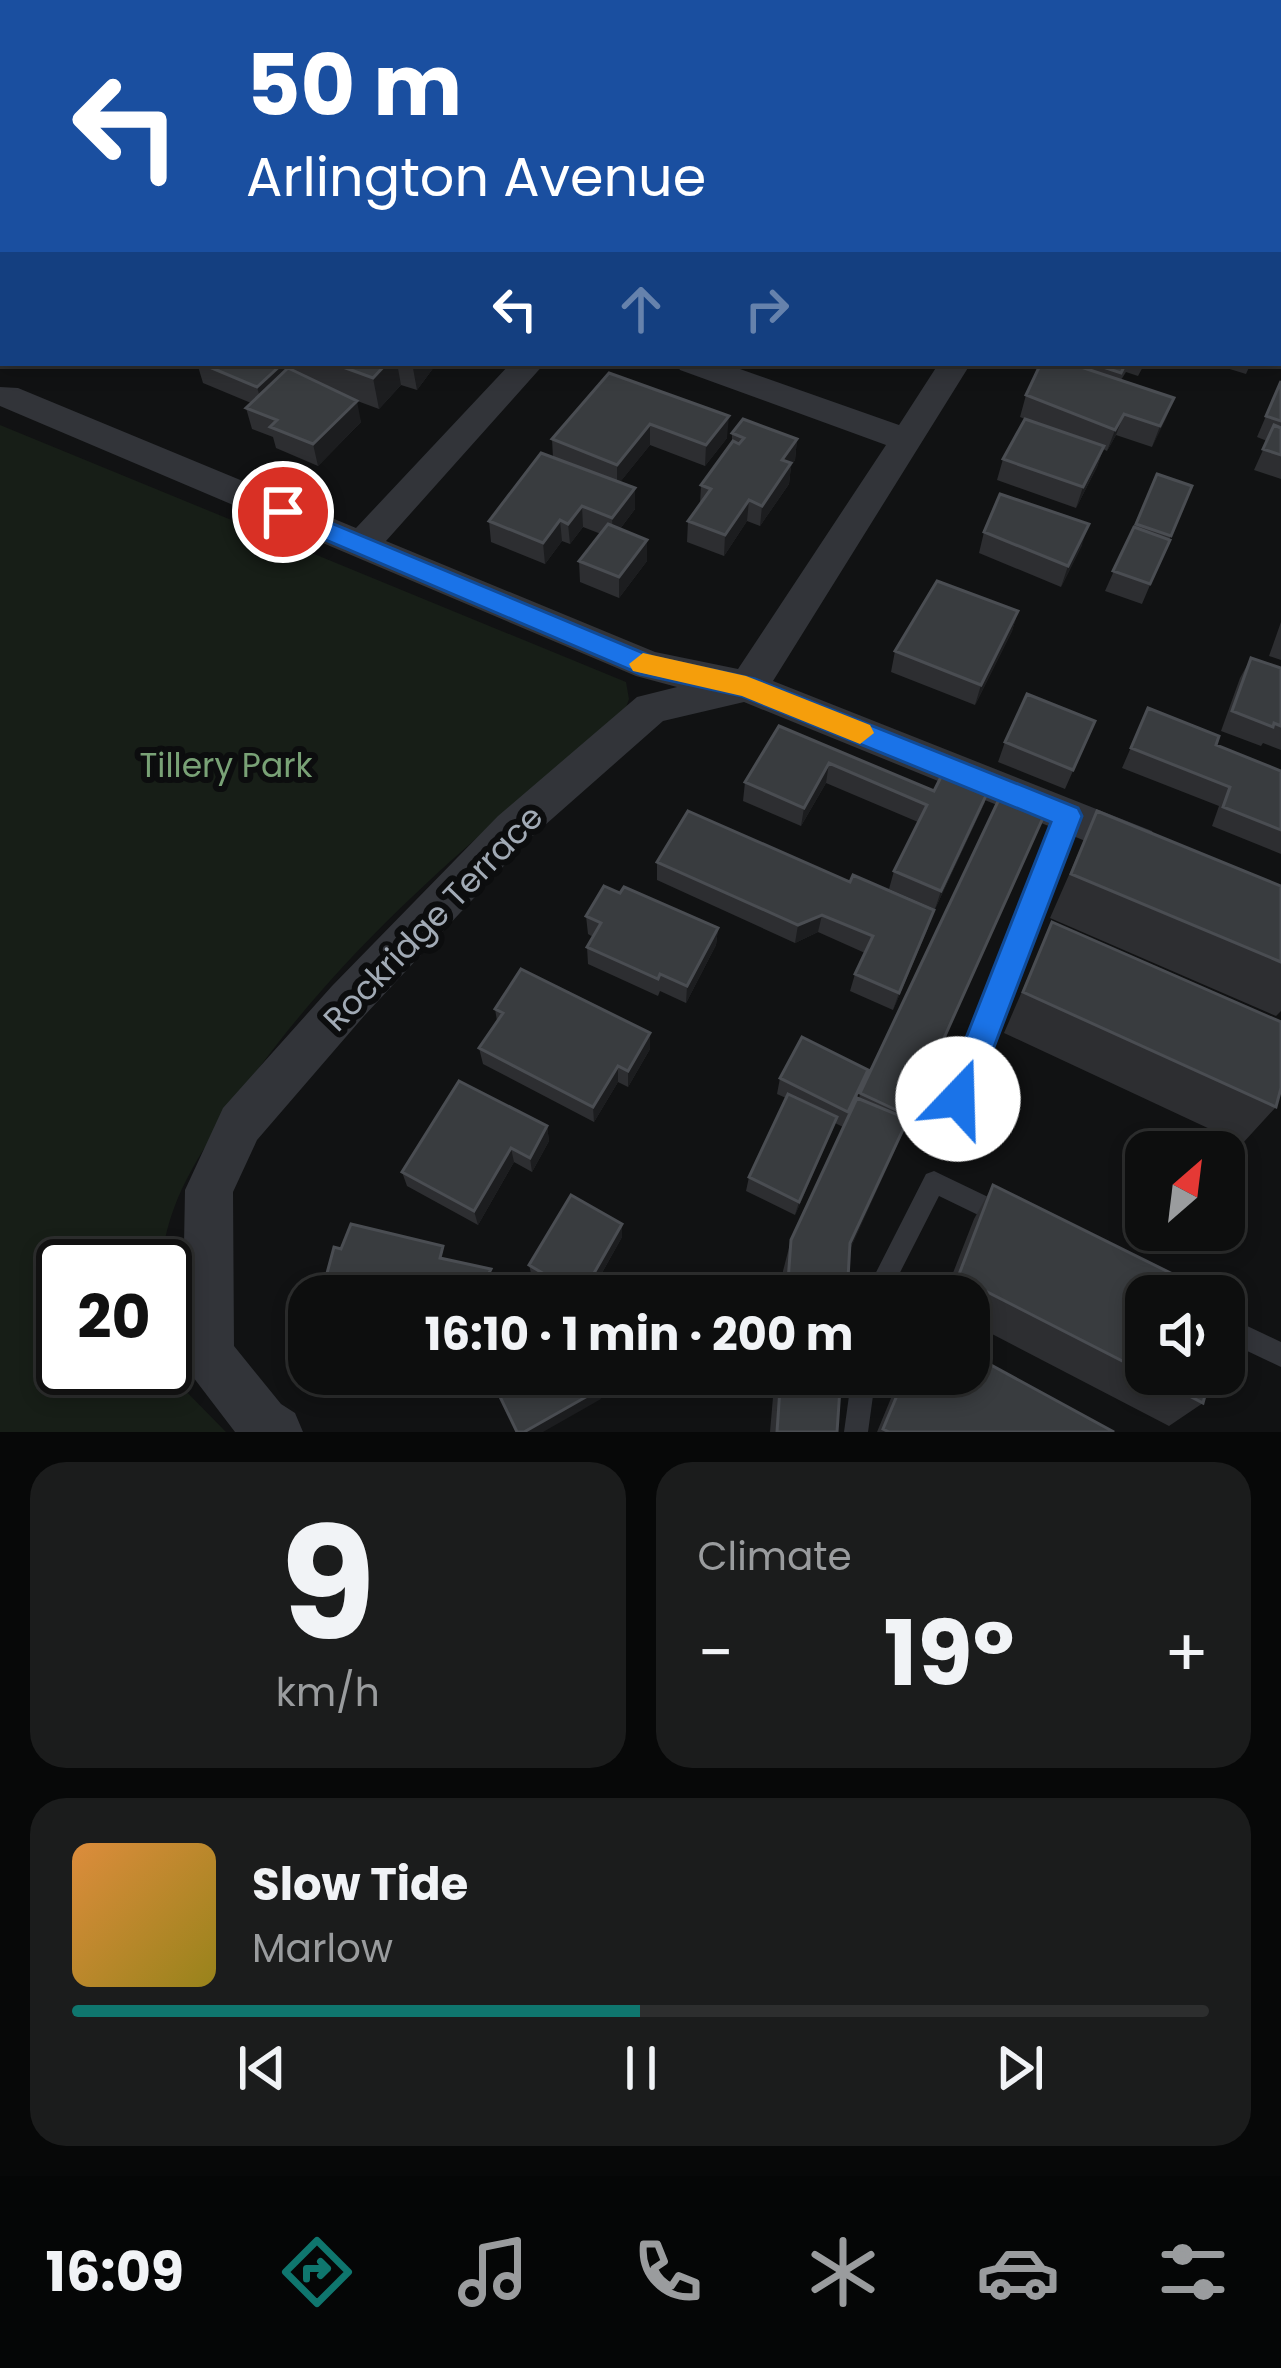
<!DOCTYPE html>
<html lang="en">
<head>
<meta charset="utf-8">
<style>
  body { margin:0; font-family:Poppins,sans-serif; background:#1b1c1c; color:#f1f3f6; height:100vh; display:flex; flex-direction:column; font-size:45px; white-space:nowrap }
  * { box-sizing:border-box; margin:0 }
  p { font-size:39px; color:#9a9c9e }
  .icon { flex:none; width:66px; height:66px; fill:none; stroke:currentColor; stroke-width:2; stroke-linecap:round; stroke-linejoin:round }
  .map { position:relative; height:1432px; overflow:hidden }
  .panel { display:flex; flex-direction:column; gap:30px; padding:30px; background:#070808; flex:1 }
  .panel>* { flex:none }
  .banner { position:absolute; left:0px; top:0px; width:1281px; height:366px; box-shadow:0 6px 18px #0003,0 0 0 3px #2d2e2e; background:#1a4fa0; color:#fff; overflow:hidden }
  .needle { width:78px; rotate:28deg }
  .controls { position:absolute; left:1125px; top:1131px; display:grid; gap:24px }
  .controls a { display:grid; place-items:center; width:120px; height:120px; border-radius:24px; background:#0d0e0e; box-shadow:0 6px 18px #0003,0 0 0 3px #2d2e2e; font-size:60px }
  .speed { position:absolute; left:36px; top:1239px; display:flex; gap:24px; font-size:60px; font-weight:700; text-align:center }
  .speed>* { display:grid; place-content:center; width:156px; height:156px; border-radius:50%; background:#0d0e0e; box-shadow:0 6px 18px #0003,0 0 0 3px #2d2e2e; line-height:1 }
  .speed .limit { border:6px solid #111; border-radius:18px; background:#fff; color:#111 }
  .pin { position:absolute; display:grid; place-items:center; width:102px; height:102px; color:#fff; margin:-51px; border:6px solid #fff; border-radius:50%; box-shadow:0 3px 12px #0007 }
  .me { position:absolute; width:132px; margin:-66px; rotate:21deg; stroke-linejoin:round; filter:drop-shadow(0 0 9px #0008) }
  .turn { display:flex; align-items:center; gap:42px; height:252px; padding:0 48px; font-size:54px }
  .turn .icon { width:156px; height:156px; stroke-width:2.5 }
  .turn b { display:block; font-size:84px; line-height:102px }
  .lanes { display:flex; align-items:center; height:114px; padding:0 48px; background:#0003; justify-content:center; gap:60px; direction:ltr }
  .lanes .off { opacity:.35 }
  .big { font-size:90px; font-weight:700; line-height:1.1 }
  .panel .tile { flex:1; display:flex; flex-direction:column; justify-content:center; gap:18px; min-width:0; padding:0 42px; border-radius:36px; background:#1b1c1c }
  .panel .dial { align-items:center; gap:0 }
  .dial b { font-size:156px; line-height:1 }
  .song { display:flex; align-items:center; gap:36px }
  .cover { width:144px; height:144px; border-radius:18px; background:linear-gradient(135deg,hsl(30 70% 55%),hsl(50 70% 35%)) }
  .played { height:12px; border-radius:6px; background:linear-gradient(90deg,#0f766e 50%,#2d2e2e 50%) }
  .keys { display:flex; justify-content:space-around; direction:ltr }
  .heat { display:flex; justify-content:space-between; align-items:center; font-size:66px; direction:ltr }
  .panel .tiles { flex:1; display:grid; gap:30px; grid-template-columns:1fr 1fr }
  .tile:last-child { grid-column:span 2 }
  .trip { position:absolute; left:288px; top:1275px; width:702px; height:120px; border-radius:36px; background:#0d0e0e; box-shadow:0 6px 18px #0003,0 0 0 3px #2d2e2e; font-weight:700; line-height:120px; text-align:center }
  .dock { display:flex; height:192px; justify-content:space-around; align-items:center; background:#050606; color:#9a9c9e }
  .dock .icon { width:84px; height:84px }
  .dock .on { color:#0f766e }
  .dock b { font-size:54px; color:#f1f3f6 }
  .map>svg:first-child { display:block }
  .green { fill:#171e17 }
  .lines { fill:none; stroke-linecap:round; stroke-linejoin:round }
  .service { fill:#323439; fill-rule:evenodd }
  .minor { fill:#323439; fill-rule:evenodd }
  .wall { fill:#2d2e31 }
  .shaded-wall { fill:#1c1d1f }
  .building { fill:#393c3f; stroke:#4a4d52; stroke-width:3 }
  .route { fill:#1a73e8; stroke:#114b97; stroke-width:3 }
  .slow { fill:#f59e0b }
  .labels { text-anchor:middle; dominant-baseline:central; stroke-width:12; stroke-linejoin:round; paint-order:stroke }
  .park-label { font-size:33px; fill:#79a276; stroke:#0c0d0e }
  .street-label { font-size:33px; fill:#a1aab5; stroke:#0c0d0e }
</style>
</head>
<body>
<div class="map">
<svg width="1281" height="1432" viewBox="0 0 1281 1432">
  <rect width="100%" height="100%" fill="#111213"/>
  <path class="green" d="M0,425L626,682L629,699L623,716C480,832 339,948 235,1102C199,1155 167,1200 161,1266H63V1368H165V1298L176,1381L226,1432H0Z"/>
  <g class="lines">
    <path class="service" d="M237,0H253L249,3H233Z
      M3,73V81L0,82V74Z
      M1068,808L1075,810L1077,816L969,1099L966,1106L958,1109L950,1106L947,1099L1059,816L1061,810Z
      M934,1171L1011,1208L1014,1216L1011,1224L1003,1227L939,1196L888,1296H864L926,1174Z
      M1224,1315L1281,1342V1367L1224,1340Z
      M852,1374H876L868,1432H844Z"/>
    <path class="minor" d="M3,188V206L0,207V189Z
      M1278,232H1281V250H1278Z
      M511,363H545L386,541L655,652L738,669L886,445L680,370L675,363H723L899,425L939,363H971L773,681L1152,831L1158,844L1152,857L1137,862L744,702L663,721L528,840L364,1016L257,1140L233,1192L234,1346L281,1404L295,1413L303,1432H235L190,1373L182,1355L185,1190L223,1108L332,986L498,816L637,697L677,687L636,676L0,406V387L18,388L356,528Z"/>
  </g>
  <path class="wall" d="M1281,0V149L1278,155V3Z
    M1281,170V211L1278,210V176Z
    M197,363H437L417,390L401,385L379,409L352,399L361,422L318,466L276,448L273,437L252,429L246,408L251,403L203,383Z
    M1041,363H1145L1138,376L1126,372L1121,380L1174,398L1152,447L1116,435L1107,451L1103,449L1097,467L1076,508L997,480L1003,459L1035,423L1020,417L1026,395Z
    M1210,363H1251L1246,374Z
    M609,373L727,438L705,466L650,445L620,482L635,488V509L620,529L647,561L619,598L580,582L579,561L601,534L583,527L570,544L562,541L545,564L491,542L489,521L553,458L552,439Z
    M1281,381V479L1254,470L1267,441L1257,437Z
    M732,433L797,439L795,460L791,466L789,484L760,526L747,521L724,556L687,542L688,521L700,504L701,485L732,444Z
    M1157,474L1192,486L1142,604L1105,591Z
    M984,532L1082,545L1061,587L979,553Z
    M1018,611L1012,631L975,705L891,672L895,651Z
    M1281,622V660L1269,656Z
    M1251,658L1281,668V750L1263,743L1261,746L1221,731L1240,678Z
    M1148,708L1216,745L1281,771V854L1212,826L1219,806L1122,768Z
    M1095,721L1065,789L998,762L1005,742Z
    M779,726L934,791L991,785L984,804L935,909L889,889L894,871L918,822L826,783L801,826L743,801L745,782Z
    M1046,811L850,1249L847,1296H781L783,1271L791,1240L843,1127L835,1123L795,1215L746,1191L749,1177L786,1098L777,1094L780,1078L868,1070L857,1098L859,1099L860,1093Z
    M1097,811L1281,886V1011L1276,1016L1050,918Z
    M657,862L850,882L928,928L893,1010L850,991L855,974L865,953L818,932L795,943L657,880Z
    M586,916L718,928L716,945L686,1003L660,991L658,996L588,964L587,947L593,937L588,934Z
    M1052,922L1276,1107L1242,1144L1004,1033Z
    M495,1009L650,1033V1049L628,1087L618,1082L594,1122L483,1064L479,1048L497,1021Z
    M547,1126L549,1141L532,1172L514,1162L478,1225L407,1186L402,1172Z
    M993,1185L1203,1403L1169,1426L969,1322V1296H944L974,1219Z
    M622,1237L589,1296H562L532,1277L529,1265Z
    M775,1374H841L837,1432H770Z
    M901,1374H969L1114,1432H877Z"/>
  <path class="shaded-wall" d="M283,363H289L293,380L263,408L257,387Z
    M387,363H397L401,385L379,409L373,378Z
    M412,363H437L417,390Z
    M1174,398L1166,419L1152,447L1160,426Z
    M357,401L361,422L318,466L313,444Z
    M1124,414L1116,435L1107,451L1115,430Z
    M729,416L727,438L705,466L706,445Z
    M650,424V445L617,486V465Z
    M797,439L795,460L791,466L789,484L760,526L762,506L782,460Z
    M1104,446L1097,467L1076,508L1083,487Z
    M635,488V509L613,538L612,518Z
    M749,500L747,521L724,556L725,535Z
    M582,506L583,527L570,544L568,524Z
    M560,520L562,541L545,564L543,543Z
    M1089,524L1082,545L1061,587L1068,566Z
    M647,540V561L619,598V577Z
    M1018,611L1012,631L975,705L981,685Z
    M829,763L826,783L801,826L804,808Z
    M991,785L984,804L935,909L941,891Z
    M934,910L928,928L893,1010L899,993Z
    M822,915L818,932L795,943L798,925Z
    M718,928L716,945L686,1003L687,986Z
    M650,1033V1049L628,1087V1071Z
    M618,1066V1082L594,1122L593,1107Z
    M837,1117L832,1132L795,1215L799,1202Z
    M908,1119L893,1155L839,1274L850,1243Z
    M547,1126L549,1141L532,1172L530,1158Z
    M511,1148L514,1162L478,1225L474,1211Z
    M622,1224V1237L589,1296H581Z
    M600,1389L601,1399L543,1432H524Z"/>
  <path class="building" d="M1270,0H1281V15H1278V3H1268Z
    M1278,26L1281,27V50L1278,49Z
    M1278,61L1281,62V93L1278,92Z
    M1278,103H1281V135L1278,134Z
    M200,363H283L257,387Z
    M332,363H387L373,378Z
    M1041,363H1069L1174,398L1160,426L1124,414L1115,430L1026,395Z
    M1091,363H1126L1121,373Z
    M288,368L357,401L313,444L270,427L277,420L246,408Z
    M609,373L729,416L706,445L650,424L617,465L552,439Z
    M1281,381V421L1266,416Z
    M743,419L797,439L782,460L791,463L762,506L749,500L725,535L688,521L711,489L701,485L733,441L739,444L744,438L732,433Z
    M1025,419L1104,446L1083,487L1003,459Z
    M1274,425L1281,428V455L1263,449Z
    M541,453L635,488L612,518L582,506L568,524L560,520L543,543L489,521Z
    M1157,474L1192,486L1171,536L1136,524Z
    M1000,494L1089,524L1068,566L984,532Z
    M608,524L647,540L619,577L579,561Z
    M1134,527L1170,540L1150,584L1113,571Z
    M937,581L1018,611L981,685L895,651Z
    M1251,658L1281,668V726L1274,723L1273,727L1232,711Z
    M1027,694L1095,721L1073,770L1005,742Z
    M1148,708L1219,736L1216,745L1281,771V830L1223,807L1230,787L1131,748Z
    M779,726L934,791L946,767L991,785L941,891L894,871L927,805L829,763L804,808L745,782Z
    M1002,793L1046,811L909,1116L860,1093Z
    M688,811L850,882L853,875L934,910L899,993L855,974L873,936L822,915L798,925L657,862Z
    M1097,811L1281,886V962L1071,874Z
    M604,886L620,893L624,887L718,928L687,986L660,974L658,979L587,947L601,923L586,916Z
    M1052,922L1281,1022V1088L1276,1107L1023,992Z
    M521,969L650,1033L628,1071L618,1066L593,1107L479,1048L503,1013L495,1009Z
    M802,1037L868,1070L848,1112L780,1078Z
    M459,1081L547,1126L530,1158L511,1148L474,1211L402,1172Z
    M788,1094L837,1117L799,1202L749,1177Z
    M857,1098L908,1119L850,1243L847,1296H787L791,1240Z
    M993,1185L1217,1296H1146V1373L958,1277Z
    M571,1195L622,1224L581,1296L529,1265Z
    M351,1224L443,1246L440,1258L491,1269L487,1277L501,1296H329L336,1278L326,1277L334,1247L341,1249Z
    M1224,1299L1231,1303L1224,1328Z
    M969,1353L1114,1432H889L883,1429L906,1374H969Z
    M498,1374H593L600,1389L524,1432H517L491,1378Z
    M781,1374H841L837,1432H777Z
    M1147,1374H1211L1203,1403Z"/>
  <path class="route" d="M283,503L653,657L755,679L1078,808L1082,816L970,1110L958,1114L947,1110L942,1099L1051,822L742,696L640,674L274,518L270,512Z"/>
  <path class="slow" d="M643,653L746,676L870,725L874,733L860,744L742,696L633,671L629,664Z"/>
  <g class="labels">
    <g class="park-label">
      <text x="226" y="765">Tillery Park</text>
    </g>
    <g class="street-label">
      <text transform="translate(433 918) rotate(-46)">Rockridge Terrace</text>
    </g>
  </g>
</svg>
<div class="controls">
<a><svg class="needle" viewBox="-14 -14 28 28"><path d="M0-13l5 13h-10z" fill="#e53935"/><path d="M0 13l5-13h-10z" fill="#9a9c9e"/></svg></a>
<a><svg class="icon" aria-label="sound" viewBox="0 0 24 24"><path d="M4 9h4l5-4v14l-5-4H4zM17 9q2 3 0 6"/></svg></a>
</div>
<div class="speed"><div class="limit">20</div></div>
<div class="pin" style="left:283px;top:512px;background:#d93025"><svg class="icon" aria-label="arrive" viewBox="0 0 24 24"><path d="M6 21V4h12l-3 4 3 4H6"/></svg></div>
<svg class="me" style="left:958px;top:1099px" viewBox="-20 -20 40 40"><circle r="19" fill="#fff"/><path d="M0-13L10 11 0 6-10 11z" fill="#1a73e8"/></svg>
<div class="trip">16:10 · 1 min · 200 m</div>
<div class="banner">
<div class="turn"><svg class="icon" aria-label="left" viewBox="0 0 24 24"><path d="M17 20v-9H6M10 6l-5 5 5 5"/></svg><div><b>50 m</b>Arlington Avenue</div></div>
<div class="lanes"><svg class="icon" aria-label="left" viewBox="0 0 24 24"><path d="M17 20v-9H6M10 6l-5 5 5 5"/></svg><svg class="icon off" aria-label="ahead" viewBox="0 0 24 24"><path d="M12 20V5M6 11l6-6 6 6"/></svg><svg class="icon off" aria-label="right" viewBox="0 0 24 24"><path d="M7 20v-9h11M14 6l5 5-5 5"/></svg></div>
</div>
</div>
<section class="panel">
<div class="tiles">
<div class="tile dial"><b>9</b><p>km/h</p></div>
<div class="tile"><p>Climate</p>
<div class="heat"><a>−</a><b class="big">19°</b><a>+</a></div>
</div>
<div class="tile">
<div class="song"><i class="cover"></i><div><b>Slow Tide</b><p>Marlow</p></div></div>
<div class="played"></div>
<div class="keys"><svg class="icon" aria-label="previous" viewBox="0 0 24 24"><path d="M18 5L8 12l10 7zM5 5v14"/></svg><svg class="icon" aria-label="pause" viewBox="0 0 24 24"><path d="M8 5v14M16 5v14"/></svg><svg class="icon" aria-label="next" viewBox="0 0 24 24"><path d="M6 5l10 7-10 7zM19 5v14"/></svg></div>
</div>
</div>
</section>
<nav class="dock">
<b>16:09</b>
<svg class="icon on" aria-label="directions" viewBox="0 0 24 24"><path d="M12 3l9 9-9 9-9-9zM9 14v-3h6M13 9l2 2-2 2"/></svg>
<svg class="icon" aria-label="music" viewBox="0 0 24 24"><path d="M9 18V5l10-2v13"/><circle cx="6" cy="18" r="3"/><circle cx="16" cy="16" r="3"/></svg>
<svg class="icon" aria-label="phone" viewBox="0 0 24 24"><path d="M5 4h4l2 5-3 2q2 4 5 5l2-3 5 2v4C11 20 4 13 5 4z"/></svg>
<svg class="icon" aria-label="climate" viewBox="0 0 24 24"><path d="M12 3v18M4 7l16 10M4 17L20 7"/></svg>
<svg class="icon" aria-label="car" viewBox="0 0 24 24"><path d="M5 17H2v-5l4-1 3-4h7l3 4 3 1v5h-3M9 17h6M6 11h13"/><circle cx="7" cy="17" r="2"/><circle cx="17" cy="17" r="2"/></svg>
<svg class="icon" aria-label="filters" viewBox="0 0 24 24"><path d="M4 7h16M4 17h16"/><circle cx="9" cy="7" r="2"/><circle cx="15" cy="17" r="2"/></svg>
</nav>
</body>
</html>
